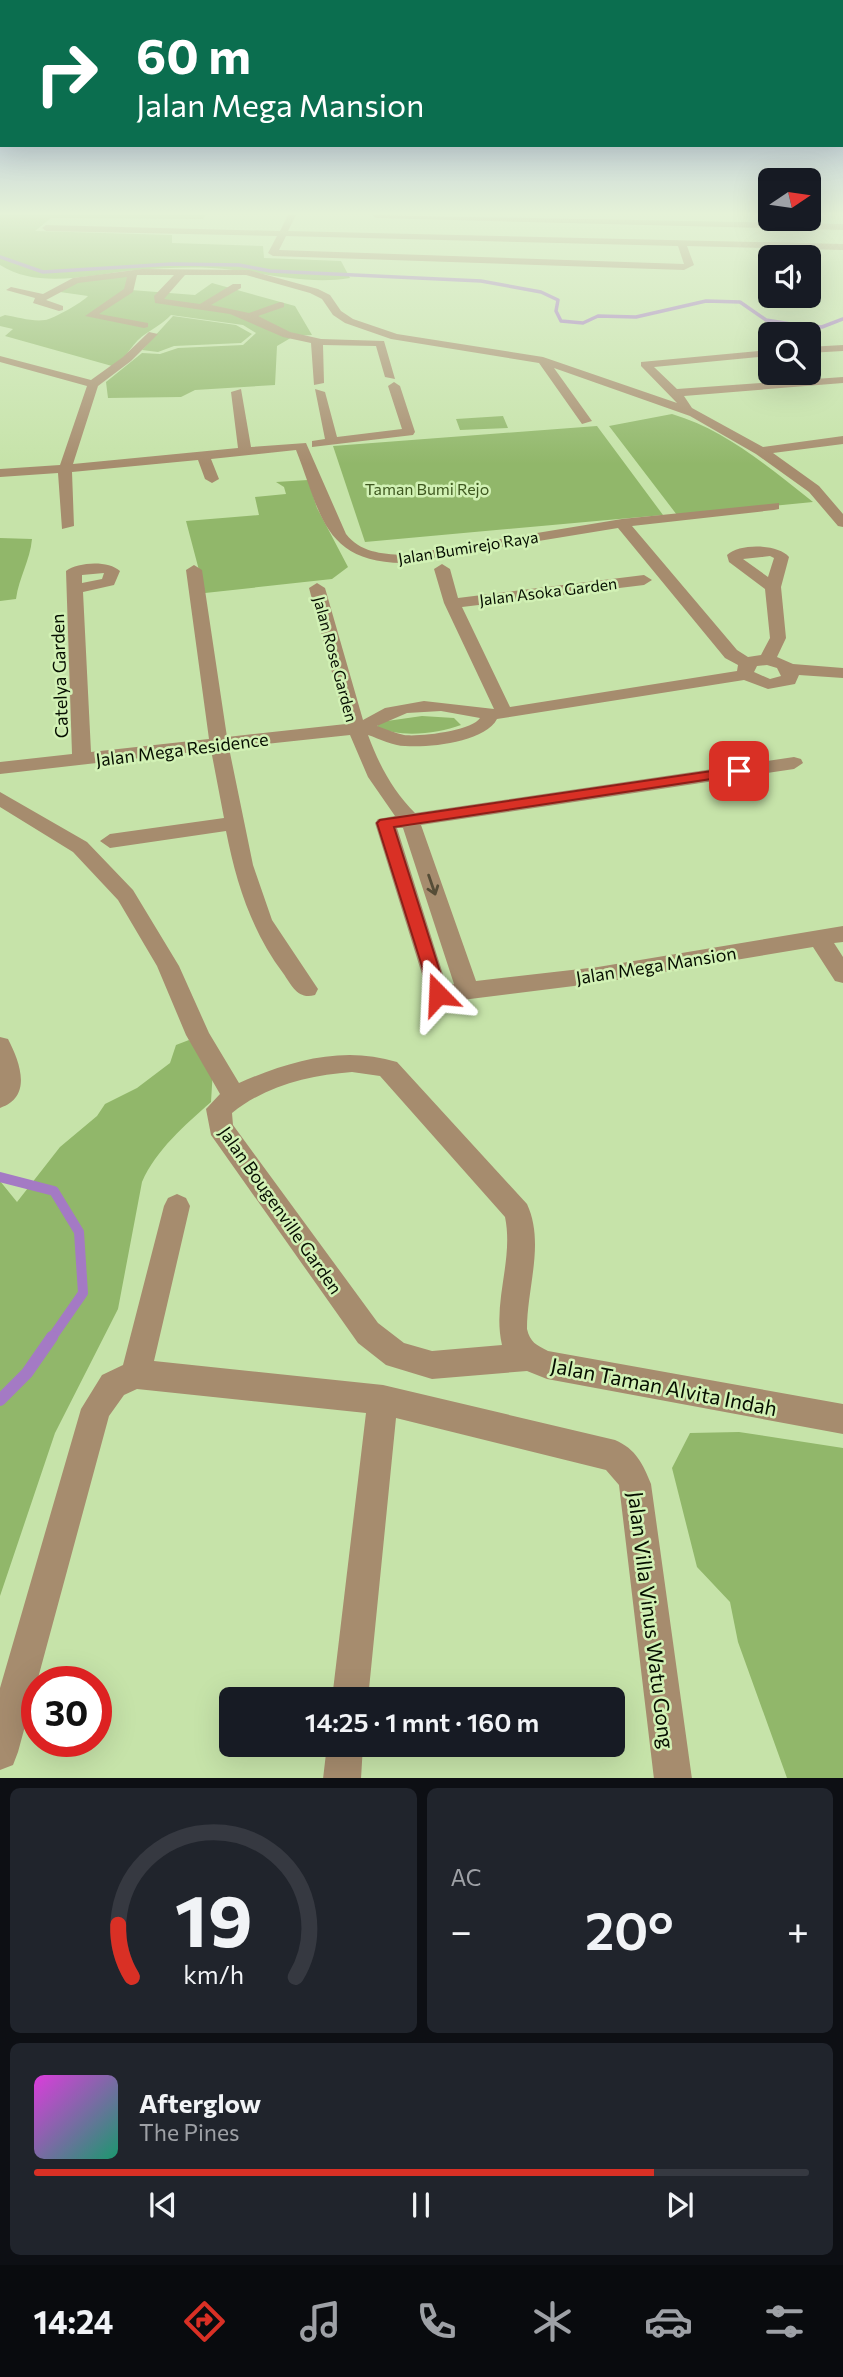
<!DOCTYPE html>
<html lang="id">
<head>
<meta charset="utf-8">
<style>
  body { margin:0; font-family:Commissioner,sans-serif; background:#20242c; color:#f1f3f6; height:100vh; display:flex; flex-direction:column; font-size:26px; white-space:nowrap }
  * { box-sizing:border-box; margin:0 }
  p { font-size:23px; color:#9ea1a6 }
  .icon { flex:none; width:38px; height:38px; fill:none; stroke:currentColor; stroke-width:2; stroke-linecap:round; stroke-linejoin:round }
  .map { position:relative; height:1778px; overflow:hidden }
  .sheet { display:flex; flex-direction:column; gap:10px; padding:10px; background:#0d0f14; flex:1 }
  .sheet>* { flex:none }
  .guide { position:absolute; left:0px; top:0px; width:844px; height:147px; box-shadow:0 7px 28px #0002; background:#0b6e4f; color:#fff; overflow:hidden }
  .needle { width:46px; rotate:77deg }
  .fabs { position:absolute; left:758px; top:168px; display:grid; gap:14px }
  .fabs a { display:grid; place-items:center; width:63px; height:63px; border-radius:10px; background:#171b24; box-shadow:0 7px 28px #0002; font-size:35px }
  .speed { position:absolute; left:21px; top:1666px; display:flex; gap:14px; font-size:35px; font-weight:700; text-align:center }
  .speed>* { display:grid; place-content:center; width:91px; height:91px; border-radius:50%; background:#171b24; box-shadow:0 7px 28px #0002; line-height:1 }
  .speed .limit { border:10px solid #d22; background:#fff; color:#111 }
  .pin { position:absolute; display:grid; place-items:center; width:60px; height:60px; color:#fff; margin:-30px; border-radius:14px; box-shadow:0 4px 10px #0006 }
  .me { position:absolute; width:77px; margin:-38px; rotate:339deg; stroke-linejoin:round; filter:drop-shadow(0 0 5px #0008) }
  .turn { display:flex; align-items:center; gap:24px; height:147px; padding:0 21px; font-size:32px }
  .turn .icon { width:91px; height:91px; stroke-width:2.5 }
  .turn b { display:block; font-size:49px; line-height:60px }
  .big { font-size:52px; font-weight:600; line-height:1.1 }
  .sheet .widget { flex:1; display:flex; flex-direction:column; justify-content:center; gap:10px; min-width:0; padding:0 24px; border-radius:10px; background:#20242c }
  .sheet .dial { align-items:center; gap:0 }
  .dial svg { height:182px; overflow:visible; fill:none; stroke:#363941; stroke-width:7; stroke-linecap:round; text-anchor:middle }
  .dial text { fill:#f1f3f6; stroke:none }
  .song { display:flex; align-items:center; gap:21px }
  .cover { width:84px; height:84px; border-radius:10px; background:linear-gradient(135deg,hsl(300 70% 55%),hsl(160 70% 35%)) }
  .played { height:7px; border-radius:4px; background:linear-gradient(90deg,#d93025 80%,#363941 80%) }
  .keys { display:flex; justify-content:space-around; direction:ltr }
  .heat { display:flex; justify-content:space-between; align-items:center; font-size:38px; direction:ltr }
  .sheet .tiles { flex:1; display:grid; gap:10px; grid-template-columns:1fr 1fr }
  .widget:last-child { grid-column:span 2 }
  .trip { position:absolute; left:219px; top:1687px; width:406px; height:70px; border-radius:10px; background:#171b24; box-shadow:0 7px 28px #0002; font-weight:600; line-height:70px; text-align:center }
  .dock { display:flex; height:112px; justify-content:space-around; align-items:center; background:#090b0e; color:#9ea1a6 }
  .dock .icon { width:49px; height:49px }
  .dock .on { color:#d93025 }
  .dock b { font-size:32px; color:#f1f3f6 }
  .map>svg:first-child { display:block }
  .green { fill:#91b76a }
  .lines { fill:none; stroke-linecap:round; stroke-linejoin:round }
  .stream-far2 { stroke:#a47ac4; stroke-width:3.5 }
  .stream-far1 { stroke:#a47ac4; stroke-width:10 }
  .stream { stroke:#a47ac4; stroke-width:12 }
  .minor { fill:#a68c6e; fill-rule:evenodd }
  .oneway { stroke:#564d37 }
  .route { fill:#d93025; stroke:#8d1f18; stroke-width:2 }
  .labels { text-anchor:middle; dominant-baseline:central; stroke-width:5; stroke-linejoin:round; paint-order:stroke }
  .far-park-label { font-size:16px; fill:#3e571f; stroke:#d2f1b5 }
  .far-street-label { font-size:16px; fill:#060e00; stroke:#d2f1b5 }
  .street-label { font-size:18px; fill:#060e00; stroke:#d2f1b5 }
  .near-street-label { font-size:21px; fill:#060e00; stroke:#d2f1b5 }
</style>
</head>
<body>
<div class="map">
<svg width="843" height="1779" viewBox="0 0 843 1779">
  <rect width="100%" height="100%" fill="#c6e3a9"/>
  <path class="green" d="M0,215H206L203,219L51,218L35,231L172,235V243L263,246L264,258L341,261L350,278C304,286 257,270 211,268C187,267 160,268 136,270C93,274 39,290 0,265Z
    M135,275L131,290L195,295L212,283L295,306L312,335L294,336L277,346L275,385L195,390L181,397L108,398L106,382L142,353L160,354L178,348L243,345L256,333L243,325L171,315C162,324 154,328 144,335C131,344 127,359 112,366L5,336L13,329L0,326V317L5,315C17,317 33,322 45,320C53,319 83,302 88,296L60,292L80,280Z
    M173,316L236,325L252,334L241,343L174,346L158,352L142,350Z
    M672,414C726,430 770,468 813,502L677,515L609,426Z
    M503,416L508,428L460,430L456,419Z
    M597,426L663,515L365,542L333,446Z
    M308,480L317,508L348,567L332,579L205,593L186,521L259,515L255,497L286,494L284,487L276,482Z
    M0,538L32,539C30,561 19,577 16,599L0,601Z
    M422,716L454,718L461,725C437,734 400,738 377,727L380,722Z
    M189,1040L213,1069L211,1102C185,1125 156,1150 142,1182L118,1309L55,1433L0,1596V1181L17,1202L60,1147L97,1116L105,1104L137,1088L170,1063L176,1045Z
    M739,1432L843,1448V1778H787L738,1642L730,1602L697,1567L672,1468L690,1433Z"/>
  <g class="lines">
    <path class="stream-far2" d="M0,257L43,272L172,264L239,265L270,271L481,281L541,292L558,300L556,311L561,321L583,323L598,316L636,317L706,301L740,302L766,320L791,324L822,327L843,319"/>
    <path class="stream-far1" d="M0,1177L54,1191L79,1232L83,1293L51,1339"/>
    <path class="stream" d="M0,1400L27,1373L52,1337"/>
    <path class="minor" d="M288,215H296L288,231L843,244V250L687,246L694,265L684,270L273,256L268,253L277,236L46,231L42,228L46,225L280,231ZM286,236L678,246L684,264L279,250Z
      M372,215L843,224V230L376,218Z
      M142,269L249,270L318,289L330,295L341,311L353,319L397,334L543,357L677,403L641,366V362L770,350V356L654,367L677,389L843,377V383L684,396L692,408L763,447L843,436V444L773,453L819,486L843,514V527L838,526L809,492L756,454L690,416L554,368L592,421L582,424L539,363L391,339L345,323L333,315L322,299L310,293L246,275H185L164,299L200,304L233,284H241V288L211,305L249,313L280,302L284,303V307L258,316L290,332L321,339L384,341L395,379L385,377L376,346L323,345L324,383L314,385L311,343L283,337L230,314L155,303L154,296L174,275H137L133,292L99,314L148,323V327L144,328L85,316L124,289L127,277L78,283L46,300L63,306V310L59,311L33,303L35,298L6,290L11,287L43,294L73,278Z
      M149,332L158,334L131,361L98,386L73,464L238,448L231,392L241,389L251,447L306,443L346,534C360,552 381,554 403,555L622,519L779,503V509L774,510L632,526L737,650L748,657L761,655L770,638L765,589L729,562L727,555C740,543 778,544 789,557L781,587L786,638L777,657L793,664L843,668V678L799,675L795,684L768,689L744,680L497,719C485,742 430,748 405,746C393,746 380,739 368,735C379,765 393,791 415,813L794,757L801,759L803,763L794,769L421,825L476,981L598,967L843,926V942L834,943L843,957V983L835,981L813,947L598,983L438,1003L430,1000L375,823L378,819L395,816L368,777L350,735L229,748L253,865L272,920L318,989L315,995C298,1000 292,986 283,973C251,930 236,882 226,831L110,848L100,841L110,834L224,818L211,750L0,774V762L72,754L66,571C78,562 108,560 120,571L114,585L83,592L91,752L209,739L186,570L194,565L202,570L227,737L346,724L309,588L317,583L325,588L363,720L385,708L424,701L494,709L444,603L434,569L442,564L450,569L458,598L644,575L652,580L644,585L462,607L510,707L737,671L738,665L725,658L618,528L403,563C323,562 321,513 296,450L211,459L219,479L212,483L205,479L198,460L72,472L74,526L62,529L58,473L0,477V469L60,465L87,386L0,362V356L91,380L123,357ZM770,556L774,558L768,577L743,559ZM104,573L102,579L82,583V575ZM767,665L777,668L781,676L770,679L754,672L757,666ZM441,711L480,718C472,731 419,737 404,735C395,733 386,729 377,726L407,713ZM397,828H403L454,984H446Z
      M843,345V351L808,353V347Z
      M394,382L400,386L415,432L413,435L312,447V441L325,439L315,389L325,392L337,437L402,429L388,386Z
      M0,792L87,842L133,890L179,966L209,1033L239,1083C289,1061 343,1045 397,1062L527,1204C545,1243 527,1287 527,1329C530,1342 536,1345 548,1351L843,1404V1434L547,1379L527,1371L432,1379L386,1365L358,1343L211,1135L206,1109L220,1094L186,1035L157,966L118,900L73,852L0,807ZM352,1072L380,1076L505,1217C514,1260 492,1302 502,1345L432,1351L404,1343L378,1323L233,1125L232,1113C265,1086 310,1075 352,1072Z
      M0,1037L8,1039C20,1062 33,1097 0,1108Z
      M177,1194L186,1198L190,1206L154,1361L383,1385L615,1440C636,1449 643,1464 651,1484L692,1779H654L619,1485L606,1470L396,1418L368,1699H332L366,1413L137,1389L124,1395L109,1416L18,1752L13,1765L0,1770V1688L81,1409L102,1375L123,1365L164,1206L168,1198Z
      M327,1745H363L361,1779H323Z"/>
  </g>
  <defs><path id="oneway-shaft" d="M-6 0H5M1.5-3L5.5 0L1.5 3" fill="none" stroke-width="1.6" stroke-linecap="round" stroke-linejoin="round" transform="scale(1.75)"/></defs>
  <use class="oneway" href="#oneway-shaft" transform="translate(432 885) rotate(71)"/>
  <linearGradient id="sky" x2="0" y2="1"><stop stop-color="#8d9dda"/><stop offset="0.46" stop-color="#e5f2d8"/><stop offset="1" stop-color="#e5f2d8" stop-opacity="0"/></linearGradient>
  <rect width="843" height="464" fill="url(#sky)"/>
  <path class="route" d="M739,767L746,771L744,774L394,827L447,994L438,1000L432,998L377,823L380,820Z"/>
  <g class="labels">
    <g class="far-park-label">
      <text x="427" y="488">Taman Bumi Rejo</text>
    </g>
    <g class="far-street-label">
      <text transform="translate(468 547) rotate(-9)">Jalan Bumirejo Raya</text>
      <text transform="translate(548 591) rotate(-7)">Jalan Asoka Garden</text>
      <text transform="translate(336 659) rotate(75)">Jalan Rose Garden</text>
    </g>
    <g class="street-label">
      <text transform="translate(59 676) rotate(-92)">Catelya Garden</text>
      <text transform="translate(182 749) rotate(-7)">Jalan Mega Residence</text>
      <text transform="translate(656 965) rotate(-9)">Jalan Mega Mansion</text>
      <text transform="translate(281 1210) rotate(55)">Jalan Bougenville Garden</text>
    </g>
    <g class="near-street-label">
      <text transform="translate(664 1386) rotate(11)">Jalan Taman Alvita Indah</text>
      <text transform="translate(652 1620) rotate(83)">Jalan Villa Vinus Watu Gong</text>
    </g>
  </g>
</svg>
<div class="fabs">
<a><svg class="needle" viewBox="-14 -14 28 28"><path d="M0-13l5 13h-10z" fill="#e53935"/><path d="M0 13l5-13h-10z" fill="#9ea1a6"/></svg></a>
<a><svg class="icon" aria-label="sound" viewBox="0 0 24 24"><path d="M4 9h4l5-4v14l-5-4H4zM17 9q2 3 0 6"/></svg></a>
<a><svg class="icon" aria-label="search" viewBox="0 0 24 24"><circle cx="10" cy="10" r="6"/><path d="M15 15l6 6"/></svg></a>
</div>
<div class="speed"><div class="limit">30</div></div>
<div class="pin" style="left:739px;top:771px;background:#d93025"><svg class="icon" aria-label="arrive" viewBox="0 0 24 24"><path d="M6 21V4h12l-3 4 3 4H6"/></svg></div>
<svg class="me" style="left:438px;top:994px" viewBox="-20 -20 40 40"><path d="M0-17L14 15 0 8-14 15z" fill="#d93025" stroke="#fff" stroke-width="4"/></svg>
<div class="trip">14:25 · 1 mnt · 160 m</div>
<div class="guide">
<div class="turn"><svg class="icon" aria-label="right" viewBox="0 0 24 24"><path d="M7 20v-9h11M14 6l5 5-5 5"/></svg><div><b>60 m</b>Jalan Mega Mansion</div></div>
</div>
</div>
<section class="sheet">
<div class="tiles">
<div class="widget dial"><svg viewBox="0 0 100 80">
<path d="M14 69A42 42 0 1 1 86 69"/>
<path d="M14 69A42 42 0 0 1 8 46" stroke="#d93025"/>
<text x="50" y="56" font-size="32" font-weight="700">19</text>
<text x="50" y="72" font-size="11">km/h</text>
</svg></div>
<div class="widget"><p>AC</p>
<div class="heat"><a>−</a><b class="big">20°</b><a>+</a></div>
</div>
<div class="widget">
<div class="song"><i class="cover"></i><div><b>Afterglow</b><p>The Pines</p></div></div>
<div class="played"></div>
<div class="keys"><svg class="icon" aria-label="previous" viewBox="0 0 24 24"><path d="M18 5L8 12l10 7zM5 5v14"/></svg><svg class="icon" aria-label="pause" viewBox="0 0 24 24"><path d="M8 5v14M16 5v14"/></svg><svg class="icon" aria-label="next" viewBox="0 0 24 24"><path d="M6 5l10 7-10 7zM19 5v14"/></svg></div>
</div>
</div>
</section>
<nav class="dock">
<b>14:24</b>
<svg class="icon on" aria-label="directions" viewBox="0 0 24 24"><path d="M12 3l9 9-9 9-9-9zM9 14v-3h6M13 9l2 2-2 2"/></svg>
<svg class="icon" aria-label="music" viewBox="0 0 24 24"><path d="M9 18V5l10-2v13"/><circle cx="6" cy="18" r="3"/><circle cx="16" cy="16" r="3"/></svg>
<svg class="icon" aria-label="phone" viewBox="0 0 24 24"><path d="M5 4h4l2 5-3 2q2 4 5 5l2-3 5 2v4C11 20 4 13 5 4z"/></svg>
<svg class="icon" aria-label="climate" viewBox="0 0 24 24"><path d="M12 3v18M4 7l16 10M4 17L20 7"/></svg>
<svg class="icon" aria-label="car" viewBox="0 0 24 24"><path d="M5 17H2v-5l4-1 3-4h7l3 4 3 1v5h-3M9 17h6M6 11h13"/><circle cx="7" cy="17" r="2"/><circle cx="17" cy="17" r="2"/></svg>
<svg class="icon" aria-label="filters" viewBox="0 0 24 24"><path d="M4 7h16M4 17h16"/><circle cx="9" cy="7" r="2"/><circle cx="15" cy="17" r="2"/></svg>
</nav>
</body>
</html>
